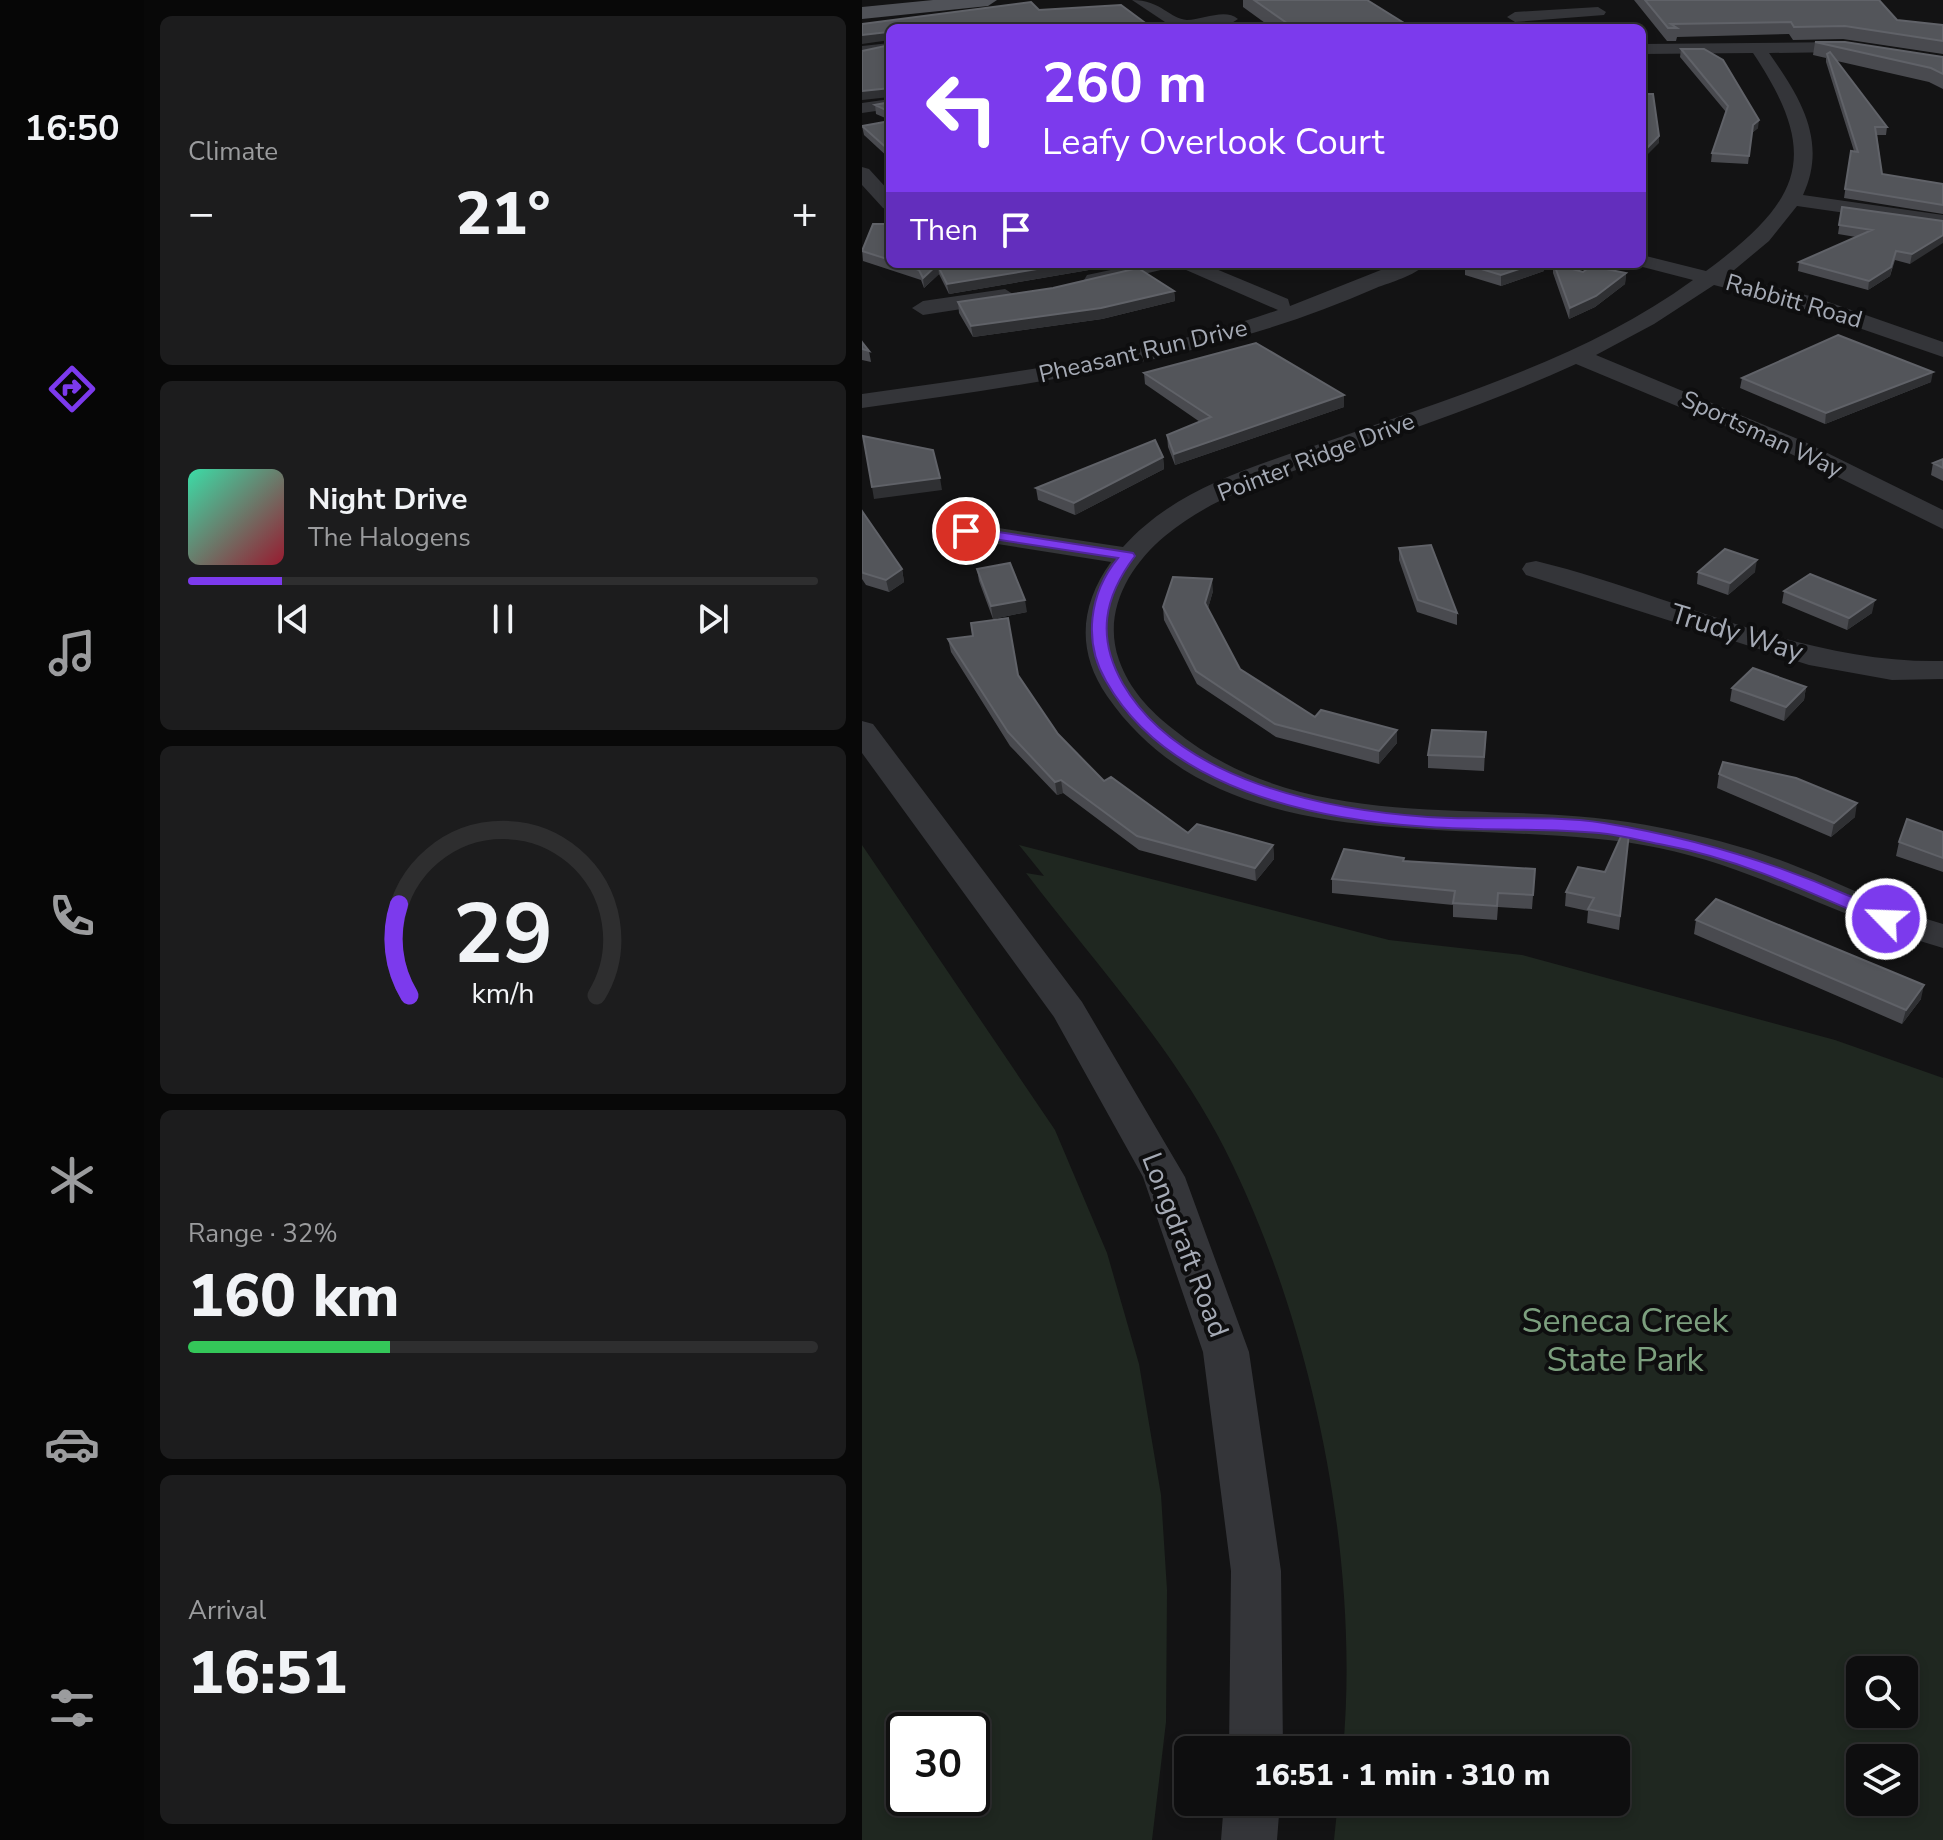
<!DOCTYPE html>
<html lang="en">
<head>
<meta charset="utf-8">
<style>
  body { margin:0; font-family:"Nunito Sans",sans-serif; background:#1c1c1d; color:#f1f3f6; height:100vh; display:flex; flex-direction:column; font-size:30px; white-space:nowrap }
  * { box-sizing:border-box; margin:0 }
  p { font-size:26px; color:#9b9c9e }
  .icon { flex:none; width:44px; height:44px; fill:none; stroke:currentColor; stroke-width:2; stroke-linecap:round; stroke-linejoin:round }
  .map { position:relative; flex:1; overflow:hidden }
  .details { display:flex; flex-direction:column; gap:16px; padding:16px; background:#080808; width:718px }
  .details>* { flex:none }
  .top-card { position:absolute; left:24px; top:24px; width:760px; height:244px; border-radius:12px; box-shadow:0 4px 12px #0003,0 0 0 2px #2e2e2f; background:#7c3aed; color:#fff; overflow:hidden }
  .tools { position:absolute; left:984px; top:1656px; display:grid; gap:16px }
  .tools a { display:grid; place-items:center; width:72px; height:72px; border-radius:12px; background:#0e0e0f; box-shadow:0 4px 12px #0003,0 0 0 2px #2e2e2f; font-size:40px }
  .speed { position:absolute; left:24px; top:1712px; display:flex; gap:16px; font-size:40px; font-weight:700; text-align:center }
  .speed>* { display:grid; place-content:center; width:104px; height:104px; border-radius:50%; background:#0e0e0f; box-shadow:0 4px 12px #0003,0 0 0 2px #2e2e2f; line-height:1 }
  .speed .limit { border:4px solid #111; border-radius:12px; background:#fff; color:#111 }
  .pin { position:absolute; display:grid; place-items:center; width:68px; height:68px; color:#fff; margin:-34px; border:4px solid #fff; border-radius:50%; box-shadow:0 2px 8px #0007 }
  .me { position:absolute; width:88px; margin:-44px; rotate:294deg; stroke-linejoin:round; filter:drop-shadow(0 0 6px #0008) }
  .turn { display:flex; align-items:center; gap:28px; height:168px; padding:0 24px; font-size:36px }
  .turn .icon { width:104px; height:104px; stroke-width:2.5 }
  .turn b { display:block; font-size:56px; line-height:68px }
  .then { display:flex; align-items:center; height:76px; padding:0 24px; background:#0003; gap:16px; font-size:30px }
  .big { font-size:60px; font-weight:800; line-height:1.1 }
  .details .card { flex:1; display:flex; flex-direction:column; justify-content:center; gap:12px; min-width:0; padding:0 28px; border-radius:12px; background:#1c1c1d }
  .details .dial { align-items:center; gap:0 }
  .dial svg { height:208px; overflow:visible; fill:none; stroke:#2e2e2f; stroke-width:7; stroke-linecap:round; text-anchor:middle }
  .dial text { fill:#f1f3f6; stroke:none }
  .song { display:flex; align-items:center; gap:24px }
  .cover { width:96px; height:96px; border-radius:12px; background:linear-gradient(135deg,hsl(160 70% 55%),hsl(350 70% 35%)) }
  .played { height:8px; border-radius:4px; background:linear-gradient(90deg,#7c3aed 15%,#2e2e2f 15%) }
  .keys { display:flex; justify-content:space-around; direction:ltr }
  .heat { display:flex; justify-content:space-between; align-items:center; font-size:44px; direction:ltr }
  .charge { height:12px; border-radius:6px; background:linear-gradient(90deg,#34c759 32%,#2e2e2f 0) }
  .trip { position:absolute; left:312px; top:1736px; width:456px; height:80px; border-radius:12px; background:#0e0e0f; box-shadow:0 4px 12px #0003,0 0 0 2px #2e2e2f; font-weight:800; line-height:80px; text-align:center }
  main { display:flex; flex:1; min-height:0 }
  .tabs { display:flex; flex-direction:column; width:144px; justify-content:space-around; align-items:center; background:#060606; color:#9b9c9e }
  .tabs .icon { width:56px; height:56px }
  .tabs .selected { color:#7c3aed }
  .tabs b { font-size:36px; color:#f1f3f6 }
  .map>svg:first-child { display:block }
  .green { fill:#1f2720; fill-rule:evenodd }
  .lines { fill:none; stroke-linecap:round; stroke-linejoin:round }
  .minor { fill:#343539; fill-rule:evenodd }
  .major { fill:#505258; fill-rule:evenodd }
  .wall { fill:#494a4f }
  .shaded-wall { fill:#2f3033 }
  .building { fill:#53555a; stroke:#606268; stroke-width:2 }
  .route { fill:#7c3aed; stroke:#51269a; stroke-width:2 }
  .labels { text-anchor:middle; dominant-baseline:central; stroke-width:8; stroke-linejoin:round; paint-order:stroke }
  .far-street-label { font-size:24px; fill:#a5aab5; stroke:#0e0e0f }
  .street-label { font-size:28px; fill:#a5aab5; stroke:#0e0e0f }
  .near-park-label { font-size:34px; fill:#7c9f7e; stroke:#0e0e0f }
</style>
</head>
<body>
<main>
<nav class="tabs">
<b>16:50</b>
<svg class="icon selected" aria-label="directions" viewBox="0 0 24 24"><path d="M12 3l9 9-9 9-9-9zM9 14v-3h6M13 9l2 2-2 2"/></svg>
<svg class="icon" aria-label="music" viewBox="0 0 24 24"><path d="M9 18V5l10-2v13"/><circle cx="6" cy="18" r="3"/><circle cx="16" cy="16" r="3"/></svg>
<svg class="icon" aria-label="phone" viewBox="0 0 24 24"><path d="M5 4h4l2 5-3 2q2 4 5 5l2-3 5 2v4C11 20 4 13 5 4z"/></svg>
<svg class="icon" aria-label="climate" viewBox="0 0 24 24"><path d="M12 3v18M4 7l16 10M4 17L20 7"/></svg>
<svg class="icon" aria-label="car" viewBox="0 0 24 24"><path d="M5 17H2v-5l4-1 3-4h7l3 4 3 1v5h-3M9 17h6M6 11h13"/><circle cx="7" cy="17" r="2"/><circle cx="17" cy="17" r="2"/></svg>
<svg class="icon" aria-label="filters" viewBox="0 0 24 24"><path d="M4 7h16M4 17h16"/><circle cx="9" cy="7" r="2"/><circle cx="15" cy="17" r="2"/></svg>
</nav>
<section class="details">
<div class="card"><p>Climate</p>
<div class="heat"><a>−</a><b class="big">21°</b><a>+</a></div>
</div>
<div class="card">
<div class="song"><i class="cover"></i><div><b>Night Drive</b><p>The Halogens</p></div></div>
<div class="played"></div>
<div class="keys"><svg class="icon" aria-label="previous" viewBox="0 0 24 24"><path d="M18 5L8 12l10 7zM5 5v14"/></svg><svg class="icon" aria-label="pause" viewBox="0 0 24 24"><path d="M8 5v14M16 5v14"/></svg><svg class="icon" aria-label="next" viewBox="0 0 24 24"><path d="M6 5l10 7-10 7zM19 5v14"/></svg></div>
</div>
<div class="card dial"><svg viewBox="0 0 100 80">
<path d="M14 69A42 42 0 1 1 86 69"/>
<path d="M14 69A42 42 0 0 1 10 34" stroke="#7c3aed"/>
<text x="50" y="56" font-size="32" font-weight="700">29</text>
<text x="50" y="72" font-size="11">km/h</text>
</svg></div>
<div class="card"><p>Range · 32%</p><b class="big">160 km</b><div class="charge"></div></div>
<div class="card"><p>Arrival</p><b class="big">16:51</b></div>
</section>
<div class="map">
<svg width="1081" height="1840" viewBox="0 0 1081 1840">
  <rect width="100%" height="100%" fill="#131314"/>
  <path class="green" d="M0,845L193,1130L245,1253L277,1364L299,1495L305,1590L304,1722L290,1840H0ZM110,1730V1798H42V1730Z
    M157,845L527,940L660,955L973,1040L1081,1078V1840H472L476,1802H754V1750H481C499,1554 448,1310 356,1136C305,1041 229,958 164,873L182,876ZM998,1670H1042V1714H998ZM998,1758H1042V1802H998Z"/>
  <g class="lines">
    <path class="minor" d="M270,0C299,0 308,19 325,20C341,20 363,8 376,19C357,34 313,28 289,28L303,22Z
      M736,7L744,12L742,15L653,22L645,17L653,12Z
      M981,42L1081,57V67L981,52L907,53C938,97 966,141 941,195L1081,215V227L935,206L907,241L865,276L952,297L1081,342V357L936,307L852,285L792,324L734,355L943,442L1081,510V529L925,452L714,364C638,399 557,426 478,455C417,476 354,494 303,536C267,566 240,612 257,660C267,689 288,711 311,729C451,843 636,793 800,828C845,837 892,849 936,867C985,886 1030,910 1081,924V948C983,921 896,868 797,848C618,811 367,872 245,696C214,651 218,605 249,562L104,539L94,537L90,531L94,525L104,523L261,547C319,482 408,462 487,434C604,393 730,354 831,280L773,265L780,264V255L844,271C940,200 960,156 891,53L780,54V44Z
      M28,43V53L0,56V46Z
      M28,99V109L0,113V103Z
      M0,167L7,169L28,192V210L21,208L0,185Z
      M277,264H342L426,299L428,306L534,264H563C553,276 529,282 514,288C353,359 173,384 0,408V394C139,374 283,357 416,310L315,266L233,286L222,280L225,275Z
      M143,289L154,296L151,301L61,315L50,308L61,301Z
      M674,561C810,594 939,664 1081,661V679L1030,680L947,665L664,575L660,569L664,563Z
      M0,721L11,724L220,1002L323,1177L387,1352L419,1571L421,1750H367L369,1571L341,1352L281,1177L192,1017L0,753Z
      M362,1802H418L415,1840H359Z"/>
    <path class="major" d="M71,0H135L126,6L0,19V7Z"/>
  </g>
  <path class="wall" d="M381,0H505L550,28H410L381,7Z
    M772,0H1017L1035,20L1081,25V54L981,39L931,40L927,34L815,37L814,41H805Z
    M953,42L1081,57V89L1067,82L975,61L1025,127L1024,135H1015L1020,174L1081,184V214L982,198L989,151H992L964,62V58L951,55Z
    M819,49L896,128L890,133L886,164L849,162L850,153L864,112L818,57Z
    M28,102V120L14,114L13,105Z
    M28,121V159L2,135L0,126Z
    M980,207L1081,221L1048,264L1033,260L1028,276L1006,290L936,271L937,262L994,237L976,234Z
    M28,224V264H256V265L87,294L77,274L62,288L59,280L1,261L0,249Z
    M603,264L682,271L639,286L603,275Z
    M691,264L721,272L764,273L763,284L733,307L707,319L691,273Z
    M312,291L313,301L240,319L111,337L97,313L96,302Z
    M0,342L7,351L9,362L0,360Z
    M282,373L482,407L313,465L306,447L305,435L338,422L283,384Z
    M880,378L1069,382L963,424L878,388Z
    M301,457L302,469L213,515L176,500L174,488Z
    M1081,459V481L1069,475L1071,463Z
    M0,511L40,569L42,582L27,592L4,585L0,579Z
    M537,548L595,613V625L555,612L537,560Z
    M115,569L165,612L131,619L117,581Z
    M836,572H893L866,595L835,584Z
    M351,591L346,608L378,669L453,717L535,743L517,764L414,737L335,684L302,620L301,607Z
    M922,591L1010,613L985,630L920,603Z
    M86,639L156,675L196,734L242,781L326,833L411,845L412,859L394,881L277,850L201,793L195,795L148,746L89,652Z
    M944,687L942,700L922,721L868,701L870,688Z
    M624,732L622,771L566,768V755Z
    M857,774L993,817L969,837L855,788Z
    M1081,832V872L1034,856L1037,842Z
    M767,833L757,930L725,923L726,911L703,906L704,892L743,872Z
    M542,858V861L673,869L670,909L636,907L635,920L591,917V905L470,893V879Z
    M834,920L1059,999L1040,1024L832,934Z"/>
  <path class="shaded-wall" d="M26,32L28,40L0,44V35Z
    M28,88V97L0,100V91Z
    M897,120L896,128L890,133L891,125Z
    M797,136V143L780,160V153Z
    M1081,235V243L1048,264L1050,254Z
    M1034,251L1028,276L1006,290L1007,281Z
    M76,264H88L76,266L77,274L62,288L61,278Z
    M205,264H256V265L87,294L85,284Z
    M672,264H683L682,271L639,286V275Z
    M764,273L763,284L733,307L707,319L708,308Z
    M312,291L313,301L240,319L111,337L109,326Z
    M1071,372L1069,382L963,424L964,413Z
    M482,395V407L313,465L312,454Z
    M301,457L302,469L213,515L212,503Z
    M78,478L80,490L12,499L10,487Z
    M895,560L893,572L866,595L868,583Z
    M40,569L42,582L27,592L24,580Z
    M350,579L351,591L344,615L343,603Z
    M163,600L165,612L131,619L129,606Z
    M1013,600L1010,613L985,630L987,618Z
    M944,687L942,700L922,721L924,707Z
    M535,730V743L517,764V751Z
    M199,780L201,793L195,795L193,782Z
    M995,803L993,817L969,837L972,823Z
    M411,845L412,859L394,881L393,868Z
    M1062,985L1059,999L1040,1024L1044,1010Z"/>
  <path class="building" d="M392,0H505L550,28H432Z
    M783,0H1017L1035,20L1081,25V41L983,26L932,27L929,22L809,24L815,28H806Z
    M169,2L177,10L259,5L290,28H28V38L26,32L0,35V24Z
    M953,42H983L1081,57V74L1069,68Z
    M28,45V88L0,91V51Z
    M819,49H842L861,60L897,120L891,125L887,156L850,153L866,106Z
    M968,52L1025,127H1013L1020,174L1081,184V205L983,189L989,151L996,152L965,54Z
    M780,94H791L797,136L780,153Z
    M28,102V112L13,105Z
    M28,121V151L0,126Z
    M980,207L1081,221V235L1050,254L1034,251L1029,267L1007,281L937,262L1010,230L977,225Z
    M11,224H28V260L0,251Z
    M40,264H76L61,278L57,270Z
    M88,264H205L85,284L76,266Z
    M603,264H672L639,275Z
    M692,264L721,272L729,266L764,273L734,296L708,308Z
    M276,268L312,291L239,308L109,326L96,302L191,288Z
    M976,335L1071,372L964,413L880,378Z
    M0,342L7,351L0,349Z
    M394,343L482,395L312,454L305,435L349,417L282,373Z
    M1,436L71,450L78,478L10,487Z
    M293,440L301,457L212,503L174,488Z
    M1081,459V468L1071,463Z
    M0,511L40,569L24,580L1,573L0,571Z
    M569,545L595,613L556,600L537,548Z
    M863,549L895,560L868,583L836,572Z
    M148,563L163,600L129,606L115,569Z
    M948,574L1013,600L987,618L922,591Z
    M311,577L350,579L343,603L378,669L453,717L459,710L535,730L517,751L413,724L334,671L301,607Z
    M146,618L156,675L196,734L242,781L249,777L326,833L335,824L411,845L393,868L275,836L199,780L193,782L146,732L86,639L111,636L109,623Z
    M891,668L944,687L924,707L870,688Z
    M570,730L624,732L622,757L566,755Z
    M861,762L934,778L995,803L972,823L857,774Z
    M1045,819L1081,832V858L1037,842Z
    M761,832L767,833L758,916L726,909L732,898L704,892L716,867L743,872Z
    M482,849L542,858L541,861L673,869L671,895L636,893L635,906L591,903L593,891L470,879Z
    M854,899L1062,985L1044,1010L834,920Z"/>
  <path class="route" d="M104,527L271,553L273,556C242,597 234,637 261,684C317,780 463,810 566,817C624,821 685,814 742,823C827,837 906,860 985,895C1000,901 1024,907 1033,919L1024,925L1018,923C947,892 878,859 802,845C781,841 758,835 737,833C680,828 623,831 567,827C452,820 305,789 244,681C221,642 227,593 256,558L99,534V528Z"/>
  <g class="labels">
    <g class="far-street-label">
      <text transform="translate(932 301) rotate(16)">Rabbitt Road</text>
      <text transform="translate(281 351) rotate(-13)">Pheasant Run Drive</text>
      <text transform="translate(900 434) rotate(25)">Sportsman Way</text>
      <text transform="translate(454 457) rotate(-21)">Pointer Ridge Drive</text>
    </g>
    <g class="street-label">
      <text transform="translate(875 633) rotate(17)">Trudy Way</text>
      <text transform="translate(323 1245) rotate(69)">Longdraft Road</text>
    </g>
    <g class="near-park-label">
      <text x="763" y="1321">Seneca Creek<tspan x="763" dy="39">State Park</tspan></text>
    </g>
  </g>
</svg>
<div class="tools">
<a><svg class="icon" aria-label="search" viewBox="0 0 24 24"><circle cx="10" cy="10" r="6"/><path d="M15 15l6 6"/></svg></a>
<a><svg class="icon" aria-label="layers" viewBox="0 0 24 24"><path d="M12 4l9 5-9 5-9-5zM3 14l9 5 9-5"/></svg></a>
</div>
<div class="speed"><div class="limit">30</div></div>
<div class="pin" style="left:104px;top:531px;background:#d93025"><svg class="icon" aria-label="arrive" viewBox="0 0 24 24"><path d="M6 21V4h12l-3 4 3 4H6"/></svg></div>
<svg class="me" style="left:1024px;top:919px" viewBox="-20 -20 40 40"><circle r="17" fill="#7c3aed" stroke="#fff" stroke-width="3"/><path d="M0-11L8 9 0 5-8 9z" fill="#fff"/></svg>
<div class="trip">16:51 · 1 min · 310 m</div>
<div class="top-card">
<div class="turn"><svg class="icon" aria-label="left" viewBox="0 0 24 24"><path d="M17 20v-9H6M10 6l-5 5 5 5"/></svg><div><b>260 m</b>Leafy Overlook Court</div></div>
<div class="then">Then<svg class="icon" aria-label="arrive" viewBox="0 0 24 24"><path d="M6 21V4h12l-3 4 3 4H6"/></svg></div>
</div>
</div>
</main>
</body>
</html>
